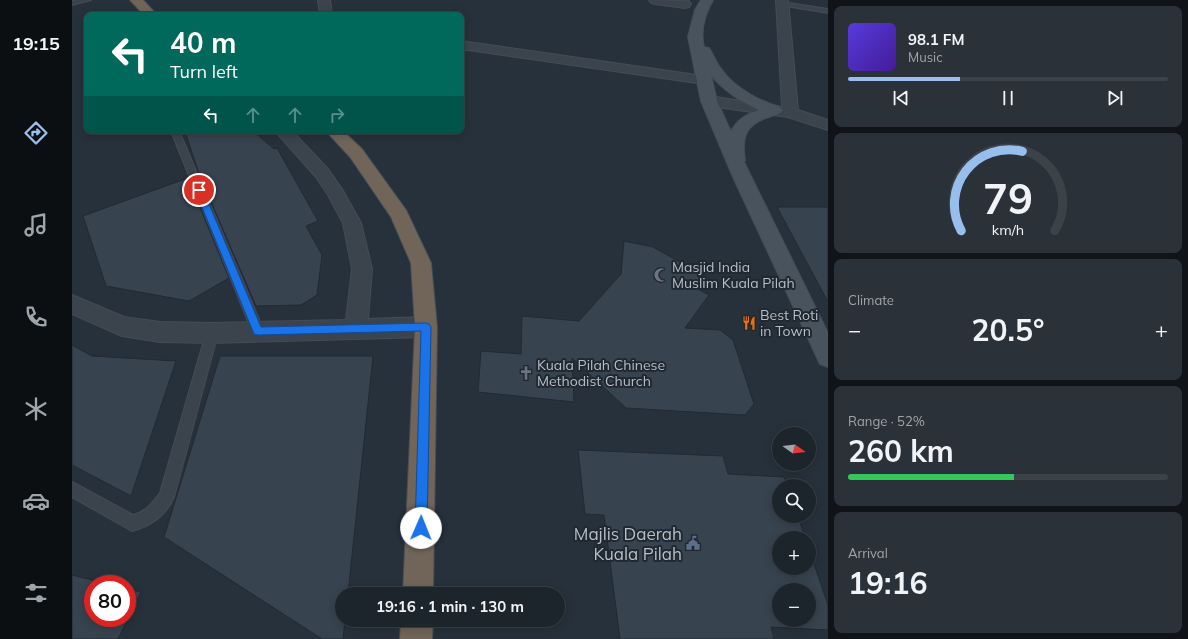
<!DOCTYPE html>
<html lang="en">
<head>
<meta charset="utf-8">
<style>
  body { margin:0; font-family:Mulish,sans-serif; background:#2a3138; color:#f1f3f6; height:100vh; display:flex; flex-direction:column; font-size:15px; white-space:nowrap }
  * { box-sizing:border-box; margin:0 }
  p { font-size:13px; color:#a0a5a9 }
  .icon { flex:none; width:22px; height:22px; fill:none; stroke:currentColor; stroke-width:2; stroke-linecap:round; stroke-linejoin:round }
  .map { position:relative; flex:1; overflow:hidden }
  .side { display:flex; flex-direction:column; gap:6px; padding:6px; background:#101418; width:360px }
  .side>* { flex:none }
  .top-card { position:absolute; left:12px; top:12px; width:380px; height:122px; border-radius:8px; box-shadow:0 2px 10px #0003,0 0 0 1px #3b4248; background:#00695c; color:#fff; overflow:hidden }
  .needle { width:26px; rotate:104deg }
  .tools { position:absolute; left:700px; top:427px; display:grid; gap:8px }
  .tools a { display:grid; place-items:center; width:44px; height:44px; border-radius:50%; background:#1d252c; box-shadow:0 2px 10px #0003,0 0 0 1px #3b4248; font-size:20px }
  .speed { position:absolute; left:12px; top:575px; display:flex; gap:8px; font-size:20px; font-weight:700; text-align:center }
  .speed>* { display:grid; place-content:center; width:52px; height:52px; border-radius:50%; background:#1d252c; box-shadow:0 2px 10px #0003,0 0 0 1px #3b4248; line-height:1 }
  .speed .limit { border:6px solid #d22; background:#fff; color:#111 }
  .pin { position:absolute; display:grid; place-items:center; width:34px; height:34px; color:#fff; margin:-17px; border:2px solid #fff; border-radius:50%; box-shadow:0 1px 4px #0007 }
  .me { position:absolute; width:44px; margin:-22px; rotate:1deg; stroke-linejoin:round; filter:drop-shadow(0 0 3px #0008) }
  .turn { display:flex; align-items:center; gap:14px; height:84px; padding:0 20px; font-size:18px }
  .turn .icon { width:52px; height:52px; stroke-width:2.5 }
  .turn b { display:block; font-size:28px; line-height:34px }
  .lanes { display:flex; align-items:center; height:38px; padding:0 20px; background:#0003; justify-content:center; gap:20px; direction:ltr }
  .lanes .off { opacity:.35 }
  .big { font-size:30px; font-weight:700; line-height:1.1 }
  .side .card { flex:1; display:flex; flex-direction:column; justify-content:center; gap:6px; min-width:0; padding:0 14px; border-radius:8px; background:#2a3138 }
  .side .dial { align-items:center; gap:0 }
  .dial svg { height:104px; overflow:visible; fill:none; stroke:#3b4248; stroke-width:7; stroke-linecap:round; text-anchor:middle }
  .dial text { fill:#f1f3f6; stroke:none }
  .song { display:flex; align-items:center; gap:12px }
  .cover { width:48px; height:48px; border-radius:6px; background:linear-gradient(135deg,hsl(250 70% 55%),hsl(260 70% 35%)) }
  .played { height:4px; border-radius:2px; background:linear-gradient(90deg,#97beec 35%,#3b4248 35%) }
  .keys { display:flex; justify-content:space-around; direction:ltr }
  .heat { display:flex; justify-content:space-between; align-items:center; font-size:22px; direction:ltr }
  .charge { height:6px; border-radius:3px; background:linear-gradient(90deg,#34c759 52%,#3b4248 0) }
  .trip { position:absolute; left:263px; top:587px; width:230px; height:40px; border-radius:20px; background:#1d252c; box-shadow:0 2px 10px #0003,0 0 0 1px #3b4248; font-weight:700; line-height:40px; text-align:center }
  main { display:flex; flex:1; min-height:0 }
  .dock { display:flex; flex-direction:column; width:72px; justify-content:space-around; align-items:center; background:#0c0f12; color:#a0a5a9 }
  .dock .icon { width:28px; height:28px }
  .dock .active { color:#97beec }
  .dock b { font-size:18px; color:#f1f3f6 }
  .map>svg:first-child { display:block }
  .building { fill:#37434f; stroke:#222a33; fill-rule:evenodd }
  .lines { fill:none; stroke-linecap:round; stroke-linejoin:round }
  .lane-casing { stroke:#444c55; stroke-width:2 }
  .street-casing { stroke:#444c55; stroke-width:2 }
  .secondary-casing { stroke:#444c55; stroke-width:2 }
  .highway-casing { stroke:#464e57; stroke-width:2 }
  .lane { fill:#3b434c; fill-rule:evenodd }
  .street { fill:#3b434c; fill-rule:evenodd }
  .secondary { fill:#49535e; fill-rule:evenodd }
  .highway { fill:#716559; fill-rule:evenodd }
  .route { fill:#1a73e8; stroke:#114b97 }
  .labels { text-anchor:middle; dominant-baseline:central; stroke-width:4; stroke-linejoin:round; paint-order:stroke }
  .poi-label { font-size:14px; fill:#b7bec7; stroke:#202831; text-anchor:start }
  .near-poi-label { font-size:17px; fill:#b7bec7; stroke:#202831; text-anchor:end }
</style>
</head>
<body>
<main>
<nav class="dock">
<b>19:15</b>
<svg class="icon active" aria-label="directions" viewBox="0 0 24 24"><path d="M12 3l9 9-9 9-9-9zM9 14v-3h6M13 9l2 2-2 2"/></svg>
<svg class="icon" aria-label="music" viewBox="0 0 24 24"><path d="M9 18V5l10-2v13"/><circle cx="6" cy="18" r="3"/><circle cx="16" cy="16" r="3"/></svg>
<svg class="icon" aria-label="phone" viewBox="0 0 24 24"><path d="M5 4h4l2 5-3 2q2 4 5 5l2-3 5 2v4C11 20 4 13 5 4z"/></svg>
<svg class="icon" aria-label="climate" viewBox="0 0 24 24"><path d="M12 3v18M4 7l16 10M4 17L20 7"/></svg>
<svg class="icon" aria-label="car" viewBox="0 0 24 24"><path d="M5 17H2v-5l4-1 3-4h7l3 4 3 1v5h-3M9 17h6M6 11h13"/><circle cx="7" cy="17" r="2"/><circle cx="17" cy="17" r="2"/></svg>
<svg class="icon" aria-label="filters" viewBox="0 0 24 24"><path d="M4 7h16M4 17h16"/><circle cx="9" cy="7" r="2"/><circle cx="15" cy="17" r="2"/></svg>
</nav>
<div class="map">
<svg width="756" height="639" viewBox="0 0 756 639">
  <rect width="100%" height="100%" fill="#27313b"/>
  <path class="building" d="M113,131H181L202,149L205,148L246,221L234,226L250,255L245,295L229,305L184,306L127,174Z
    M116,178L157,278L117,301L34,286L11,216Z
    M705,207H756V302Z
    M552,241L581,247L633,276L624,288L637,295L613,328L648,330L661,340L682,404L673,415L554,408L500,358L502,402L406,392L409,351L449,354L450,316L507,321L549,274Z
    M0,345L20,356L104,361L59,496L0,465Z
    M148,356H301L276,594H270V620H273L271,639H250L92,537Z
    M506,450L651,456L656,474L712,477L716,486H707V516H726L733,538H707V568H737V549L756,605V630L699,627L702,639H548L532,515L513,514ZM707,590H737V620H707Z
    M0,575L36,584H21V618H55V589L69,592L46,639H0Z"/>
  <g class="lines">
    <defs>
      <path id="lane" d="M5,0H19L0,5V1Z
        M710,2L756,9V13L708,5V3Z
        M99,131H107L192,331L190,335L186,336L182,335L180,331Z
        M140,328L144,329L146,333L102,497C94,515 79,526 60,531L0,497V482L61,515C74,512 80,503 88,493L134,333L136,329Z"/>
      <path id="street" d="M246,0H258L260,15H248Z
        M577,0L617,1L619,4L617,7L613,8L583,4L579,3Z
        M704,0H716L726,110L756,120V130L716,117L637,106L632,104L629,101L632,98L637,96L710,107Z
        M389,41L632,76L637,77L639,80L637,83L632,84L389,49Z
        M203,131H220L256,169L270,189L289,223L300,269L296,319L354,317L362,320L365,327L362,334L354,337L140,343L88,342L50,336L0,314V295L52,317L88,322L140,323L274,320L280,269L271,223L256,195L244,177Z"/>
      <path id="secondary" d="M629,0H641C633,14 628,31 632,47L637,48C642,55 644,63 650,70C663,88 687,101 708,107L711,110C708,115 702,115 697,117C674,124 669,137 673,160L672,162L756,333V367L748,364L661,177L629,101L616,37L623,10ZM639,75C652,91 668,101 687,110C675,114 664,120 659,132L645,101Z"/>
      <path id="highway" d="M58,0H71L85,15H72Z
        M254,131H271L290,149L334,210L359,263L365,327L361,594H331L343,327L339,263L319,217L278,157Z
        M329,620H361L360,639H328Z"/>
    </defs>
    <use href="#lane" class="lane-casing"/>
    <use href="#street" class="street-casing"/>
    <use href="#secondary" class="secondary-casing"/>
    <use href="#highway" class="highway-casing"/>
    <use href="#lane" class="lane"/>
    <use href="#street" class="street"/>
    <use href="#secondary" class="secondary"/>
    <use href="#highway" class="highway"/>
  </g>
  <path class="route" d="M127,187L131,190L189,327L354,323L357,324L359,327L355,528L353,532L349,533L345,532L343,528L349,331L186,335L182,334L123,190Z"/>
  <defs>
    <symbol id="mosque-bare" viewBox="-9 -9 18 18"><path d="M3.5-4.9A6 6 0 1 0 3.5 4.9A5 5 0 1 1 3.5-4.9Z" fill="#6b7280" stroke="#202831" stroke-width="2.5" paint-order="stroke"/></symbol>
    <symbol id="restaurant-bare" viewBox="-9 -9 18 18"><path d="M-5-6h1v4h1v-4h1v4h1v-4h1v5L-1.5 .5V6h-2V.5L-5-1ZM5-6V6H3V1.5H1.5Q1.5-4 5-6Z" fill="#e8710a" stroke="#202831" stroke-width="2.5" paint-order="stroke"/></symbol>
    <symbol id="church-bare" viewBox="-9 -9 18 18"><path d="M-1.2-6h2.4v3.5h3.3v2.4h-3.3V6h-2.4V-.1h-3.3v-2.4h3.3Z" fill="#6b7280" stroke="#202831" stroke-width="2.5" paint-order="stroke"/></symbol>
    <symbol id="civic-bare" viewBox="-9 -9 18 18"><path d="M-.6-6.5H3V-4.5H.6V-3L4-1V1h2V6H-6V1h2V-1L-.6-3ZM-1.2 2.5V6h2.4V2.5Z" fill="#5c6f8a" stroke="#202831" stroke-width="2.5" paint-order="stroke"/></symbol>
  </defs>
  <g fill-rule="evenodd">
    <use href="#mosque-bare" x="579" y="265" width="20" height="20"/>
    <use href="#restaurant-bare" x="667" y="313" width="20" height="20"/>
    <use href="#church-bare" x="444" y="363" width="20" height="20"/>
    <use href="#civic-bare" x="611" y="533" width="20" height="20"/>
  </g>
  <g class="labels">
    <g class="poi-label">
      <text x="600" y="267">Masjid India<tspan x="600" dy="16">Muslim Kuala Pilah</tspan></text>
      <text x="688" y="315">Best Roti<tspan x="688" dy="16">in Town</tspan></text>
      <text x="465" y="365">Kuala Pilah Chinese<tspan x="465" dy="16">Methodist Church</tspan></text>
    </g>
    <g class="near-poi-label">
      <text x="610" y="533">Majlis Daerah<tspan x="610" dy="20">Kuala Pilah</tspan></text>
    </g>
  </g>
</svg>
<div class="tools">
<a><svg class="needle" viewBox="-14 -14 28 28"><path d="M0-13l5 13h-10z" fill="#e53935"/><path d="M0 13l5-13h-10z" fill="#a0a5a9"/></svg></a>
<a><svg class="icon" aria-label="search" viewBox="0 0 24 24"><circle cx="10" cy="10" r="6"/><path d="M15 15l6 6"/></svg></a>
<a>+</a>
<a>−</a>
</div>
<div class="speed"><div class="limit">80</div></div>
<div class="pin" style="left:127px;top:190px;background:#d93025"><svg class="icon" aria-label="arrive" viewBox="0 0 24 24"><path d="M6 21V4h12l-3 4 3 4H6"/></svg></div>
<svg class="me" style="left:349px;top:528px" viewBox="-20 -20 40 40"><circle r="19" fill="#fff"/><path d="M0-13L10 11 0 6-10 11z" fill="#1a73e8"/></svg>
<div class="trip">19:16 · 1 min · 130 m</div>
<div class="top-card">
<div class="turn"><svg class="icon" aria-label="left" viewBox="0 0 24 24"><path d="M17 20v-9H6M10 6l-5 5 5 5"/></svg><div><b>40 m</b>Turn left</div></div>
<div class="lanes"><svg class="icon" aria-label="left" viewBox="0 0 24 24"><path d="M17 20v-9H6M10 6l-5 5 5 5"/></svg><svg class="icon off" aria-label="ahead" viewBox="0 0 24 24"><path d="M12 20V5M6 11l6-6 6 6"/></svg><svg class="icon off" aria-label="ahead" viewBox="0 0 24 24"><path d="M12 20V5M6 11l6-6 6 6"/></svg><svg class="icon off" aria-label="right" viewBox="0 0 24 24"><path d="M7 20v-9h11M14 6l5 5-5 5"/></svg></div>
</div>
</div>
<section class="side">
<div class="card">
<div class="song"><i class="cover"></i><div><b>98.1 FM</b><p>Music</p></div></div>
<div class="played"></div>
<div class="keys"><svg class="icon" aria-label="previous" viewBox="0 0 24 24"><path d="M18 5L8 12l10 7zM5 5v14"/></svg><svg class="icon" aria-label="pause" viewBox="0 0 24 24"><path d="M8 5v14M16 5v14"/></svg><svg class="icon" aria-label="next" viewBox="0 0 24 24"><path d="M6 5l10 7-10 7zM19 5v14"/></svg></div>
</div>
<div class="card dial"><svg viewBox="0 0 100 80">
<path d="M14 69A42 42 0 1 1 86 69"/>
<path d="M14 69A42 42 0 0 1 61 8" stroke="#97beec"/>
<text x="50" y="56" font-size="32" font-weight="700">79</text>
<text x="50" y="72" font-size="11">km/h</text>
</svg></div>
<div class="card"><p>Climate</p>
<div class="heat"><a>−</a><b class="big">20.5°</b><a>+</a></div>
</div>
<div class="card"><p>Range · 52%</p><b class="big">260 km</b><div class="charge"></div></div>
<div class="card"><p>Arrival</p><b class="big">19:16</b></div>
</section>
</main>
</body>
</html>
